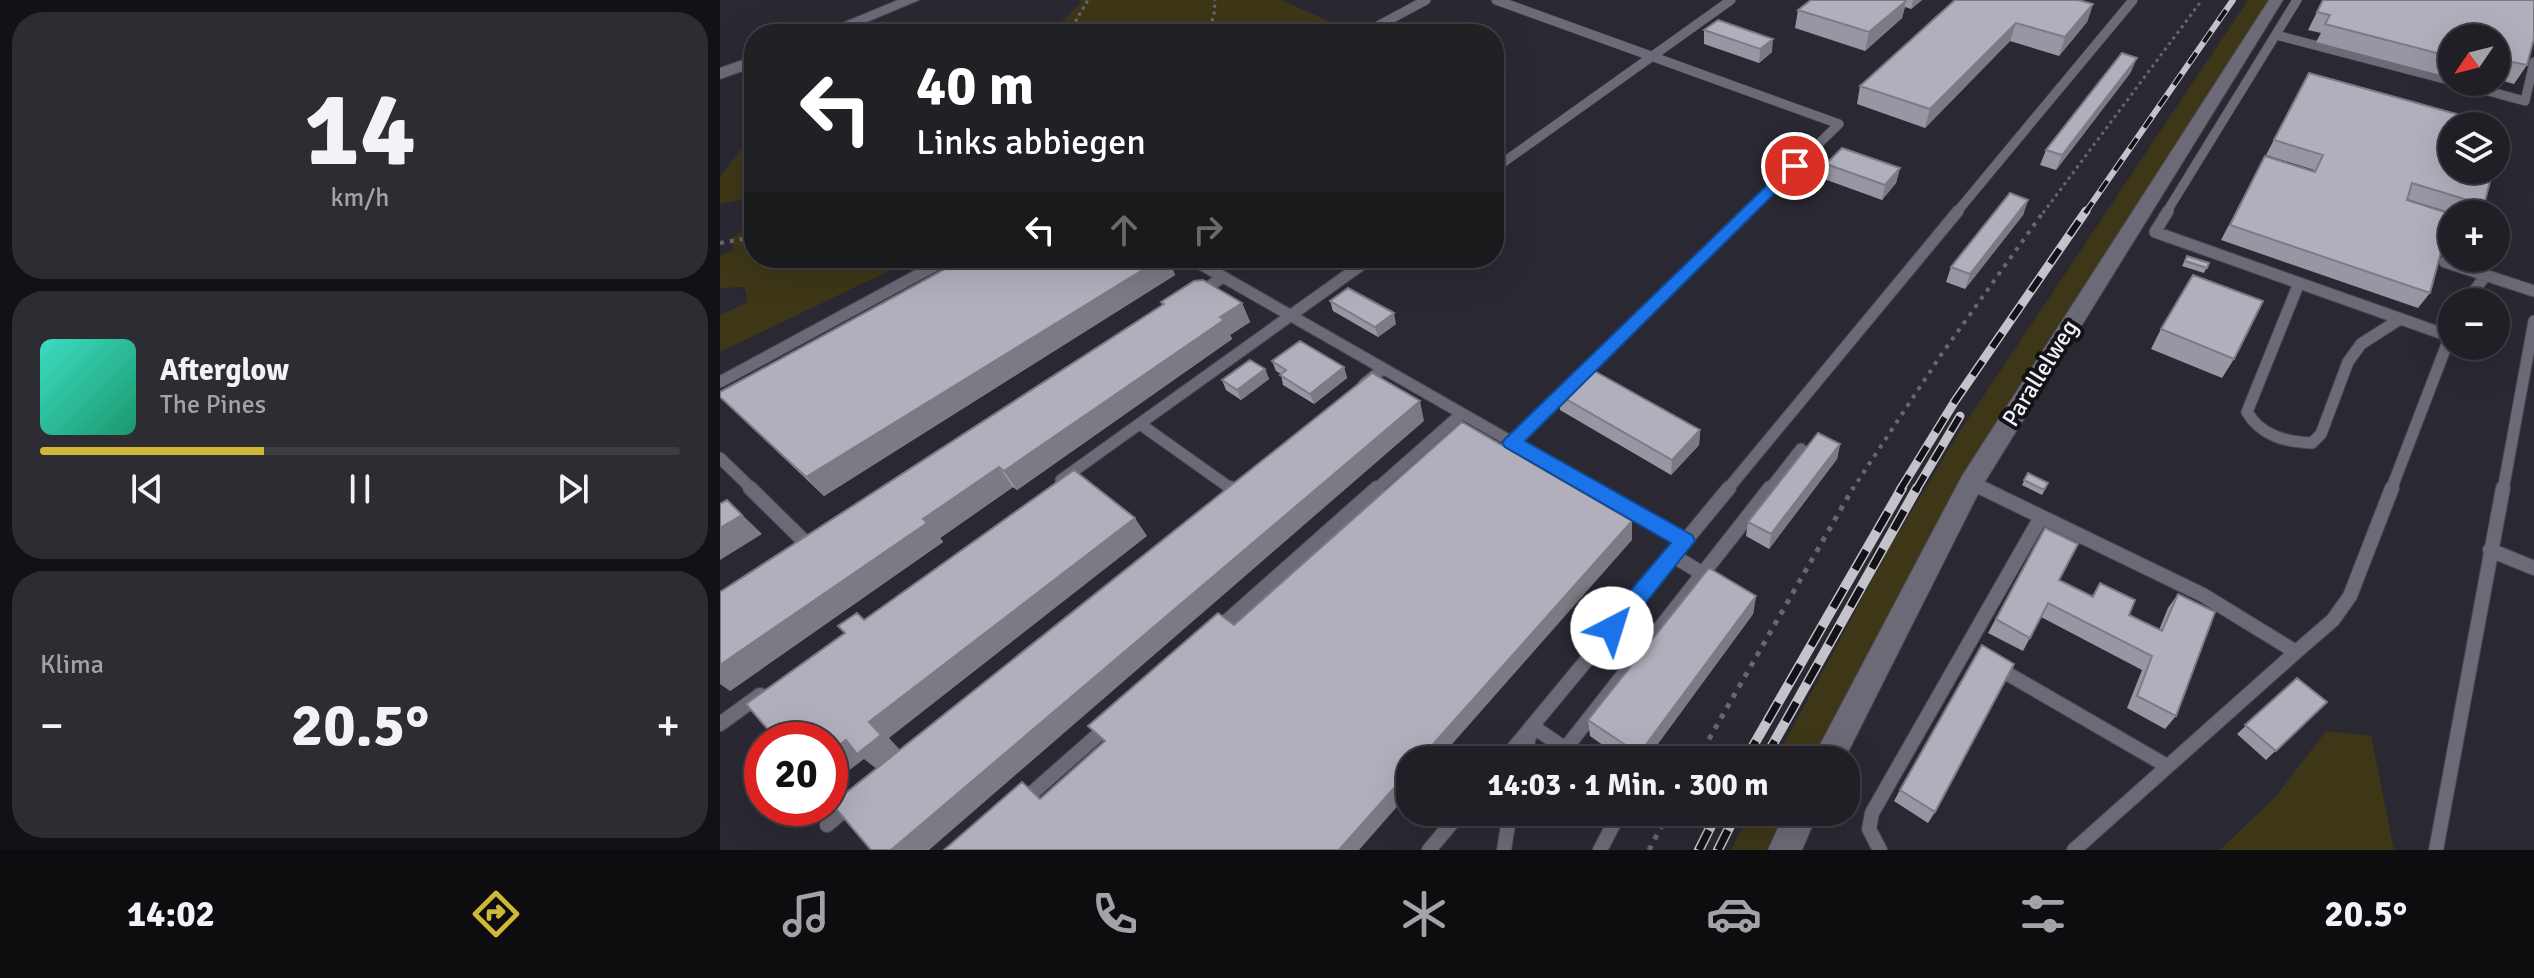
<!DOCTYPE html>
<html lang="de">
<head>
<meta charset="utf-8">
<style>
  body { margin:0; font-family:Signika,sans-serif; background:#2d2c32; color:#f1f3f6; height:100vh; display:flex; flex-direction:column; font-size:30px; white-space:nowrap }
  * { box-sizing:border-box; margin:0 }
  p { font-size:26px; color:#a2a2a7 }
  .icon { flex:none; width:44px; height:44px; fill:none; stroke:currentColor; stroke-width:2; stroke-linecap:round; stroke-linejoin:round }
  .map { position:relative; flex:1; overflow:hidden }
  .details { display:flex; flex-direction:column; gap:12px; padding:12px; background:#121115; width:720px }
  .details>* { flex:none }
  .banner { position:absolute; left:24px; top:24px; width:760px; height:244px; border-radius:32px; box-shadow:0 8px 32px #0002,0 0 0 2px #3d3d43; background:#202124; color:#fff; overflow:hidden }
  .needle { width:52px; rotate:235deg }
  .controls { position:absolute; left:1718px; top:24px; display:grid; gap:16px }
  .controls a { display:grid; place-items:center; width:72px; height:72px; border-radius:50%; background:#201f26; box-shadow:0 8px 32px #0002,0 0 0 2px #3d3d43; font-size:40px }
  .speed { position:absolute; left:24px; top:722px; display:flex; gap:16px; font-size:40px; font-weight:700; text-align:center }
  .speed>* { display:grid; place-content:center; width:104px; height:104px; border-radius:50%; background:#201f26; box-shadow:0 8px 32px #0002,0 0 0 2px #3d3d43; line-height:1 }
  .speed .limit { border:12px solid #d22; background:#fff; color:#111 }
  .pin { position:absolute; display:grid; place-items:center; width:68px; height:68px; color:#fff; margin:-34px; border:4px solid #fff; border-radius:50%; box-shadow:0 2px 8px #0007 }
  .me { position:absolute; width:88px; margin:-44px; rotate:40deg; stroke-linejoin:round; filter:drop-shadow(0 0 6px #0008) }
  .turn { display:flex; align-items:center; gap:28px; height:168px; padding:0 40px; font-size:36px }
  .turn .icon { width:104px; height:104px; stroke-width:2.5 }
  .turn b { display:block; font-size:56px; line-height:68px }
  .lanes { display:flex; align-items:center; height:76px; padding:0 40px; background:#0003; justify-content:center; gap:40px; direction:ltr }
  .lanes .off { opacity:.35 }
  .big { font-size:60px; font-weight:800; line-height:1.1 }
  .details .tile { flex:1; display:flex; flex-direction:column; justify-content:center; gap:12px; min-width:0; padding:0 28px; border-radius:32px; background:#2d2c32 }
  .details .dial { align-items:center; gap:0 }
  .dial b { font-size:104px; line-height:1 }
  .song { display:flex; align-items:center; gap:24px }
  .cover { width:96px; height:96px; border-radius:12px; background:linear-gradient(135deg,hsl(170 70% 55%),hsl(160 70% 35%)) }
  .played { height:8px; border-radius:4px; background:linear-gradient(90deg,#cfb837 35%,#3d3d43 35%) }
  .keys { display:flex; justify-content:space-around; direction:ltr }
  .heat { display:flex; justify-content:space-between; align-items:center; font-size:44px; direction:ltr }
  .trip { position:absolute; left:676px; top:746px; width:464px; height:80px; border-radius:32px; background:#201f26; box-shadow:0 8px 32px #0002,0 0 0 2px #3d3d43; font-weight:800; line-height:80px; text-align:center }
  .tab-bar { display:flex; height:128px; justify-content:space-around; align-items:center; background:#0d0c0f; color:#a2a2a7 }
  .tab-bar .icon { width:56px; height:56px }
  .tab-bar .on { color:#cfb837 }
  .tab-bar b { font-size:36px; color:#f1f3f6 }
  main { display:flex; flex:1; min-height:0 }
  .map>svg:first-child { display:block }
  .green { fill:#3d3717 }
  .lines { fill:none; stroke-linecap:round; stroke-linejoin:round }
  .service-far2-casing { stroke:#484750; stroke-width:10 }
  .service-far1-casing { stroke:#484750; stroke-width:13 }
  .service-casing { stroke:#484750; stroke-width:16 }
  .minor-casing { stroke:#484750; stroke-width:2 }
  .path-far2 { stroke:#686770; stroke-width:3; stroke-dasharray:3 4; stroke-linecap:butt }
  .path-far1 { stroke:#686770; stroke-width:4; stroke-dasharray:4 6; stroke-linecap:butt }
  .path { stroke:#686770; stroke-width:5; stroke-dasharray:5 7; stroke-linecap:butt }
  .service-far2 { stroke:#6c6a76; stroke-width:9 }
  .service-far1 { stroke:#6c6a76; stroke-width:11 }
  .service { stroke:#6c6a76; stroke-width:14 }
  .minor { fill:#6c6a76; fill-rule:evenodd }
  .rail-far2-casing { stroke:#c4c3ca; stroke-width:6 }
  .rail-far1-casing { stroke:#c4c3ca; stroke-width:9 }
  .rail-casing { stroke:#c4c3ca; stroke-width:10 }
  .rail-far2 { stroke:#131217; stroke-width:4; stroke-dasharray:13; stroke-linecap:butt }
  .rail-far1 { stroke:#131217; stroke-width:6; stroke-dasharray:17; stroke-linecap:butt }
  .rail { stroke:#131217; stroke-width:7; stroke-dasharray:22; stroke-linecap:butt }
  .wall { fill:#9896a2 }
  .shaded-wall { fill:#7c7a84 }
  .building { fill:#b1afbc; stroke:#7c7a84; stroke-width:2 }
  .route { fill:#1a73e8; stroke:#114b97; stroke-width:2 }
  .labels { text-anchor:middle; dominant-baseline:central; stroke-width:8; stroke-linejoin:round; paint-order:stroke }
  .street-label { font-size:24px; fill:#f1f0f7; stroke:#131217 }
</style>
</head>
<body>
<main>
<section class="details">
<div class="tile dial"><b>14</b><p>km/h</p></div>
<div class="tile">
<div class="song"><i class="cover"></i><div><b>Afterglow</b><p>The Pines</p></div></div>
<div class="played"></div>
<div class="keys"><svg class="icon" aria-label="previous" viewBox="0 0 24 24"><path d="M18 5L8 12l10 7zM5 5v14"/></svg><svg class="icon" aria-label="pause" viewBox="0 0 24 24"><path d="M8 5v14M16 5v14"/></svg><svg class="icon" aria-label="next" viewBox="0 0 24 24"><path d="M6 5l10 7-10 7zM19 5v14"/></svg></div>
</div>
<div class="tile"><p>Klima</p>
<div class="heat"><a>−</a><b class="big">20.5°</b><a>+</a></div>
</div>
</section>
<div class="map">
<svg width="1814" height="850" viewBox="0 0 1814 850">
  <rect width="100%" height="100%" fill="#2a2933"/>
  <path class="green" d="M360,0H561L638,34H286L335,28L362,2Z
    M1528,0H1549L1242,478L1093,760H1055L1168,550L1238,434Z
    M34,132V258H196L0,352V315L28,302L24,287L0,288V256L15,250L10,240L30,223L29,198L0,204V177Z
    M1606,731L1651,736L1674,850H1500L1557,795Z
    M1030,812H1067L1051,850H1011Z"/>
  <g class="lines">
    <defs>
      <path id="service-far2" d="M776,0L1119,124L1027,213
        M643,34L706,0
        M1556,35L1732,81
        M1734,82L1805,101L1814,62
        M774,169L1011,0
        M1236,213L1413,0
        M1446,213L1577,0"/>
      <path id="service-far1" d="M1448,211L1435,232L1729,336
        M470,258L876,490
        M1725,262L1814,291
        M1579,283L1527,412C1541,436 1566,442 1592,443L1601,434L1628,362L1641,344L1680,319
        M479,293L503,277
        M1746,302L1766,275
        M0,382L229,258
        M644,384L663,369
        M420,424L513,490
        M792,442L1029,211
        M0,458L33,490
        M341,480L651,258
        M1251,483L1266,490
        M655,490L741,414
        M1007,490L1238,211
        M1049,490L1081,449
        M1671,490L1732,331
        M1783,490L1814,321"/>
      <path id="service" d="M30,488L91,548
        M510,488L513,490
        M873,488L965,541
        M1262,488L1483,595L1576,652L1613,620L1630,596L1672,488
        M1770,550L1814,568
        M952,555L988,577
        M498,629L657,488
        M1276,667L1447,766
        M0,724L40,695
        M845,749L1050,488
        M784,760L1009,488
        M803,760L812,726L862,760
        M303,801L388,726
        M107,825L132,804
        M709,850L741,812
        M784,850L790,812
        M880,850L900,812
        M1160,850L1149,829L1152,813L1321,517
        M1354,850L1576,652
        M1716,850L1783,488"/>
      <path id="minor" d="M178,0H199L118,34H96Z
        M1549,0H1563L1261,488L1124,760H1092L1242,476Z
        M34,56V67L0,79V68Z
        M1065,812H1098L1082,850H1048Z"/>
    </defs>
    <use href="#service-far2" class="service-far2-casing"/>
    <use href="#service-far1" class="service-far1-casing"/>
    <use href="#service" class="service-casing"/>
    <use href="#minor" class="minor-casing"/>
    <path class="path-far2" d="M331,34L354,24L368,0
      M486,34L494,16L495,0
      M1323,213L1482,0"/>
    <path class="path-far1" d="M0,243L34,237
      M1132,490L1221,355L1324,211"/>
    <path class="path" d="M977,760L1133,488
      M929,850L949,812"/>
    <use href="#service-far2" class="service-far2"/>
    <use href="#service-far1" class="service-far1"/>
    <use href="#service" class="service"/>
    <use href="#minor" class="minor"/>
    <defs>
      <path id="rail-far2" d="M1365,213L1513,0"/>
      <path id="rail-far1" d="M1180,490L1235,401L1366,211
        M1196,490L1240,416"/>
      <path id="rail" d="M1025,760L1182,488
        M1044,760L1197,488
        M979,850L998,812
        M998,850L1017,812"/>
    </defs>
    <use href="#rail-far2" class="rail-far2-casing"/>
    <use href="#rail-far1" class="rail-far1-casing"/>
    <use href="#rail" class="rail-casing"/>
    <use href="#rail-far2" class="rail-far2"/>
    <use href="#rail-far1" class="rail-far1"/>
    <use href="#rail" class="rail"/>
  </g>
  <path class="wall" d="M1091,0H1202L1191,9L1185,7L1182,18L1145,51L1075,28L1078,10Z
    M1235,0L1373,4L1367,22L1339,56L1290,41L1205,128L1137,104L1140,86Z
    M1603,0H1814V38L1807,65L1794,84L1783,81L1776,90L1745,82H1776V38H1732V78L1596,42L1601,33L1588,30Z
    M984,30L1052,52L1039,63L984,44Z
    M1411,72L1336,170L1320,165L1326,150Z
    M1589,73L1764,205L1757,214H1735L1687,199L1710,293L1698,308L1501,240L1545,156L1594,171V170L1546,155Z
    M1106,164L1180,168L1176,183L1162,200L1104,179Z
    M1308,200L1303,215L1245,289L1226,282L1231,267Z
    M1467,256L1489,263L1484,273L1462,266Z
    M245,258H448L455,275L104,496L0,397Z
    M610,301L676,324L658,337L613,311Z
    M441,302L522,303L530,322L510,335L512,339L297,490L293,487L220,538L223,542L10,691L442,305Z
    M1441,329L1514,359L1502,378L1431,349Z
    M552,361L624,367L627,378L594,404L563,385L561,374L556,371Z
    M545,369L549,379L521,400L506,390L502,380Z
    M839,395L980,430L979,445L951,475L840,410Z
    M1120,444L1117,459L1049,549L1026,536L1028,522Z
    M1308,473L1328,483L1322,495L1302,485Z
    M1325,528L1339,580L1372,596L1380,583L1409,615L1439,630L1448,608L1458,594L1456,716L1445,729L1407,708L1422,670L1321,617L1303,651L1268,633Z
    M1036,596L1033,614L926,760H904L870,736L868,720Z
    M1577,678L1607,702L1546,760L1517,734Z
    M1180,790L1215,812L1208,823L1174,801Z"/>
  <path class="shaded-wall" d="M1193,0H1202L1191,9Z
    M1186,1L1182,18L1145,51L1149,32Z
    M1373,4L1367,22L1339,56L1345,37Z
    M1296,23L1290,41L1205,128L1210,109Z
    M1053,39L1052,52L1039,63L1040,49Z
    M1417,58L1411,72L1336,170L1342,155Z
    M1180,168L1176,183L1162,200L1165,185Z
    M1308,200L1303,215L1245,289L1250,274Z
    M442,258H448L455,275L104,496L86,477Z
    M522,303L530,322L510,335L512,339L297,490L284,471Z
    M674,313L676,324L658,337L655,327Z
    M624,367L627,378L594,404L590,394Z
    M545,369L549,379L521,400L517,390Z
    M700,401L704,421L209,850H171Z
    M980,430L979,445L951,475L952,460Z
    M1120,444L1117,459L1049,549L1051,534Z
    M279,467L293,487L220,538L223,542L10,691L0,684V665L203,519Z
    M7,500L42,534L0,560V528Z
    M415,518L427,536L169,738L181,751L158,770L144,759L110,785V752Z
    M912,521V540L718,760H699Z
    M1036,596L1033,614L926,760H919V754Z
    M690,770V792L639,850H619Z"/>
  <path class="building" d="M1091,0H1184L1186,1L1149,32L1078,10Z
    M1235,0H1358L1373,4L1345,37L1296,23L1210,109L1140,86Z
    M1603,0H1814V38L1807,65L1792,62L1789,72L1776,68V38H1732V57L1605,24L1610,15L1597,12Z
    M998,20L1053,39L1040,49L984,30Z
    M1402,53L1417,58L1342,155L1326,150Z
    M1589,73L1783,127L1776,157V126H1732V170H1773L1764,205L1692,183L1687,200L1731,214L1710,293L1510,225L1545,156L1595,172L1603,155L1554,140Z
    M1122,148L1180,168L1165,185L1106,164Z
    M1290,193L1308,200L1250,274L1231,267Z
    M1467,256L1489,263L1487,268L1465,261Z
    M245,258H442L86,477L0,397V392Z
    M1473,275L1543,301L1514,359L1441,329Z
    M483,280L522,303L500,317L504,320L284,471L279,467L203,519L207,523L0,665V592L444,304L441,302L474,281Z
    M628,288L674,313L655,327L610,301Z
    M580,341L624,367L590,394L560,375L566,370L552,361Z
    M530,360L545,369L517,390L502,380Z
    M869,368L980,430L952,460L839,395Z
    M652,373L700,401L171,850H151L112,804Z
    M742,422L912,521L699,760H690V770L619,850H224L302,782L320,799L385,741L368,726L498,613L514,625Z
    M1098,433L1120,444L1051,534L1028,522Z
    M354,470L415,518L149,722L161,735L137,754L126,740L110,752V740H57L26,704L125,633L118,626L137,613L144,620Z
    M1308,473L1328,483L1324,490L1304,480Z
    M7,500L22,515L0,528V504Z
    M1325,528L1358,544L1339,580L1373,597L1380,583L1415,600L1409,615L1442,631L1458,594L1495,612L1456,716L1417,696L1432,656L1328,603L1310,638L1276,619Z
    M989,568L1036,596L919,754L868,720Z
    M1262,645L1294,664L1215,812L1180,790Z
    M1577,678L1607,702L1556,751L1525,725Z"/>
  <path class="route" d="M1070,163L1082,166L805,441L972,535L975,541L900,635H884L881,628L884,622L951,543L785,447L782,442Z"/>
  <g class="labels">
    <g class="street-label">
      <text transform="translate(1320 373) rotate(-58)">Parallelweg</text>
    </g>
  </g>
</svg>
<div class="controls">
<a><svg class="needle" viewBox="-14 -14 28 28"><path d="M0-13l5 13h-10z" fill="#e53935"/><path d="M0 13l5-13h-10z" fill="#a2a2a7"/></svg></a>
<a><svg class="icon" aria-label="layers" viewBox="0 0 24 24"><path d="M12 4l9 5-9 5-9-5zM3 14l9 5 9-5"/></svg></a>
<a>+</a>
<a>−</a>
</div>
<div class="speed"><div class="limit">20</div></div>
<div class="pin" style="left:1075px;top:166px;background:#d93025"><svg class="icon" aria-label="arrive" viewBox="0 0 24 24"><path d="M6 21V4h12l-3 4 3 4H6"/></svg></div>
<svg class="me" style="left:892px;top:628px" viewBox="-20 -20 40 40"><circle r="19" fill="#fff"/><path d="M0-13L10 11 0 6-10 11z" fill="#1a73e8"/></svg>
<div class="trip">14:03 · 1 Min. · 300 m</div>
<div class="banner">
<div class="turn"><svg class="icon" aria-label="left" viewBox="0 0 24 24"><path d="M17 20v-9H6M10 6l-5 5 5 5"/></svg><div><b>40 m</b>Links abbiegen</div></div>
<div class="lanes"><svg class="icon" aria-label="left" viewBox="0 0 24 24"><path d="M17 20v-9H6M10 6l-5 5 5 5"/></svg><svg class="icon off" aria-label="ahead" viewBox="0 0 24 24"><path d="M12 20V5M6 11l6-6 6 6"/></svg><svg class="icon off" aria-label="right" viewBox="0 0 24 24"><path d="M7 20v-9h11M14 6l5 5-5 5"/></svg></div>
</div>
</div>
</main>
<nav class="tab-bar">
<b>14:02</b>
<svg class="icon on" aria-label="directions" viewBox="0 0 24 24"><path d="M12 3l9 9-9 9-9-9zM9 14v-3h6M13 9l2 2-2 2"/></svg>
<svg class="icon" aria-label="music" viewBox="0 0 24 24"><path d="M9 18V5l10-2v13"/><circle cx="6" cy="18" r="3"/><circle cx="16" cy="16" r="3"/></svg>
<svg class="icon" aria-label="phone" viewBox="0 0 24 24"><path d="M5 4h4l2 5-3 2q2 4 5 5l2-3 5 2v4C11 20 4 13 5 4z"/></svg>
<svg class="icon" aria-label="climate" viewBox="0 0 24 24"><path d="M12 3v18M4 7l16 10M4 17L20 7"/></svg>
<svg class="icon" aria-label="car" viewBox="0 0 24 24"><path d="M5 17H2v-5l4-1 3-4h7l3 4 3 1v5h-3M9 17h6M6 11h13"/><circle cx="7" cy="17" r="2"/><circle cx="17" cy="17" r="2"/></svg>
<svg class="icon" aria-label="filters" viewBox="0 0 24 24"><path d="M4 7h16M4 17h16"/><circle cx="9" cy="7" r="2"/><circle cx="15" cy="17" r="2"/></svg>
<b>20.5°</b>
</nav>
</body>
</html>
